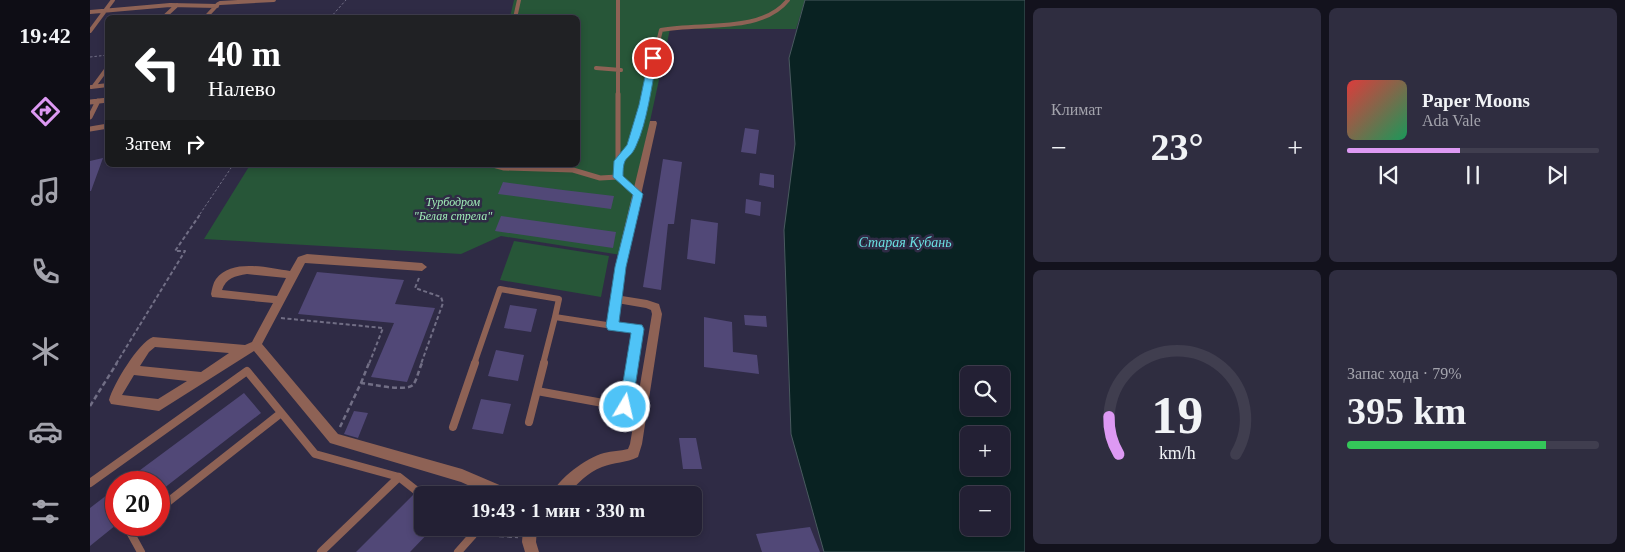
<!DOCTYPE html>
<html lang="ru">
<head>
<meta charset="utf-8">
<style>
  body { margin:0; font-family:"Times New Roman",serif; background:#2f2d40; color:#f1f3f6; height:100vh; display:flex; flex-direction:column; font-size:19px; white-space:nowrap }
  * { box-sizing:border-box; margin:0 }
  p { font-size:16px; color:#a3a3ac }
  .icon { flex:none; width:28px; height:28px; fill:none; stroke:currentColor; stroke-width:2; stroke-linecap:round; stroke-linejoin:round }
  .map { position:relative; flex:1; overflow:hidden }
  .side { display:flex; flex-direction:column; gap:8px; padding:8px; background:#13121d; width:600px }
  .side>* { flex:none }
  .guide { position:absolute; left:15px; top:15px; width:475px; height:152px; border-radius:8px; box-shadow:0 2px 8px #0003,0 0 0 1px #403e4f; background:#202124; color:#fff; overflow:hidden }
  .fabs { position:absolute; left:870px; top:366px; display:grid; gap:10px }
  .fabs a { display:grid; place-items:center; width:50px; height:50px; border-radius:8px; background:#232034; box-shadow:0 2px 8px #0003,0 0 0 1px #403e4f; font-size:25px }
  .speed { position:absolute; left:15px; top:471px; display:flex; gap:10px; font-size:25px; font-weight:700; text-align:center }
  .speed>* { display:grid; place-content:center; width:65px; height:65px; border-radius:50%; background:#232034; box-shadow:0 2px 8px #0003,0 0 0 1px #403e4f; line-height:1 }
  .speed .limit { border:8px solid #d22; background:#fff; color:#111 }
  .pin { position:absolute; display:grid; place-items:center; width:42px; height:42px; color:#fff; margin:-21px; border:2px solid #fff; border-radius:50%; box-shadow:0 1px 5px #0007 }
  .me { position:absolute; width:55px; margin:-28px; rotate:9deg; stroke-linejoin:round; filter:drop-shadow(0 0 4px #0008) }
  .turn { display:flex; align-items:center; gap:18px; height:105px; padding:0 20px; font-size:22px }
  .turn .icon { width:65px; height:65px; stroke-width:2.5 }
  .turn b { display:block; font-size:35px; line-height:42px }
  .then { display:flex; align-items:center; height:48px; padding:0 20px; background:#0003; gap:10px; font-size:19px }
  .big { font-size:38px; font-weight:700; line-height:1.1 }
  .side .widget { flex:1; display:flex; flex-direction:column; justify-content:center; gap:8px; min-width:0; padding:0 18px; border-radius:8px; background:#2f2d40 }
  .side .dial { align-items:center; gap:0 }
  .dial svg { height:130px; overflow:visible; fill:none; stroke:#403e4f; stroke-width:7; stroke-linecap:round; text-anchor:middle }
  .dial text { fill:#f1f3f6; stroke:none }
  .song { display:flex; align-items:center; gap:15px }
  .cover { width:60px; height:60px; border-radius:8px; background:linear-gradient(135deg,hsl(0 70% 55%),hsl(150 70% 35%)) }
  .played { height:5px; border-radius:2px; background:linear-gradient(90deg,#dd99f3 45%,#403e4f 45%) }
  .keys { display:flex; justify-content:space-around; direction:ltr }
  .heat { display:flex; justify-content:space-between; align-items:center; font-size:28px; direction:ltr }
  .charge { height:8px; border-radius:4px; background:linear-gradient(90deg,#34c759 79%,#403e4f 0) }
  .side .tiles { flex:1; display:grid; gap:8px; grid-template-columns:repeat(2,1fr) }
  .trip { position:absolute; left:324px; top:486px; width:288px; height:50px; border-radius:8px; background:#232034; box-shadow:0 2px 8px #0003,0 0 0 1px #403e4f; font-weight:700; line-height:50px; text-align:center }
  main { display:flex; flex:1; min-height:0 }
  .dock { display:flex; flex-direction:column; width:90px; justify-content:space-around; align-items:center; background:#0e0d15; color:#a3a3ac }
  .dock .icon { width:35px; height:35px }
  .dock .active { color:#dd99f3 }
  .dock b { font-size:22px; color:#f1f3f6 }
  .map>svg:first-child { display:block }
  .green { fill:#275638 }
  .water { fill:#092222; stroke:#495a5f; fill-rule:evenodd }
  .building { fill:#514877 }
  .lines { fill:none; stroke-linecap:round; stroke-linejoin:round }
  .path-far2 { stroke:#716e85; stroke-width:1; stroke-dasharray:2.5 2; stroke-linecap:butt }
  .path-far1 { stroke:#716e85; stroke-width:2; stroke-dasharray:4 2.5; stroke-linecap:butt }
  .path { stroke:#716e85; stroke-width:2.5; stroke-dasharray:5 3; stroke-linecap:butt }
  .lane-far3 { stroke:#8e6255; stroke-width:4 }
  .lane-far2 { stroke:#8e6255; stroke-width:5 }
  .lane-far1 { stroke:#8e6255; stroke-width:6 }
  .lane { stroke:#8e6255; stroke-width:8 }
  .street { fill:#8e6255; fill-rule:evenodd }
  .route { fill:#4fc3f7; stroke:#337fa1 }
  .labels { text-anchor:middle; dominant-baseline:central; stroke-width:5; stroke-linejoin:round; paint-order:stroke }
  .park-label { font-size:12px; font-style:italic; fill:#a0edb8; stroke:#2f2b45 }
  .water-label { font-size:14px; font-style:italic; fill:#6adfe1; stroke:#2f2b45 }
</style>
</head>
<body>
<main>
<nav class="dock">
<b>19:42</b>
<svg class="icon active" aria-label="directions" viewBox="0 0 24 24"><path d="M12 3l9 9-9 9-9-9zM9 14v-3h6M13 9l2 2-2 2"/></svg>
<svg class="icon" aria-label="music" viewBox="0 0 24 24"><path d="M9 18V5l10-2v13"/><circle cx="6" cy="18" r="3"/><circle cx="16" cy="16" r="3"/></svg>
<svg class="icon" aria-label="phone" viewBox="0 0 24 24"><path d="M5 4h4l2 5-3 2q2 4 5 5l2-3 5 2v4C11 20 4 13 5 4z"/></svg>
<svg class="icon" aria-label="climate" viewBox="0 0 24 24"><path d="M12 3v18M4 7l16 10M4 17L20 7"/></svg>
<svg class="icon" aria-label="car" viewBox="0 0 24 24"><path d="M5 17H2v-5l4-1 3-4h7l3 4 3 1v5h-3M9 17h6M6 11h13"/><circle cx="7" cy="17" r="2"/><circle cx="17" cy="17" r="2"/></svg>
<svg class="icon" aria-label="filters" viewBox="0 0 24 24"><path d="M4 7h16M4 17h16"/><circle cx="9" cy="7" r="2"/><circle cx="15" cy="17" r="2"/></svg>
</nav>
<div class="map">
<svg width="935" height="552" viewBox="0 0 935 552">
  <rect width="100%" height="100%" fill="#2f2b45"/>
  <path class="green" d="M424,0H715L706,29H580L531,255L411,236L371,254L114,239L160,165H488V18L420,17Z
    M424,241L519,256L511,297L410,280Z"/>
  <path class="water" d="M715,0H935V552H734L701,434L694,230L705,144L699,58ZM879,375H911V408H879ZM879,435H911V468H879ZM879,495H911V528H879Z"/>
  <path class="building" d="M655,128L669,130L666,154L651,152Z
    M13,158L1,191H0V161Z
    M573,159L592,162L584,224H578L571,290L553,287Z
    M670,173L684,175V188L669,185Z
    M413,182L473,190L524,196L521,209L408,194Z
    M656,199L671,202L670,216L655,213Z
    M411,216L526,232L523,248L405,231Z
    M601,219L628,223L625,264L597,259Z
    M227,272L314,280L305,304L345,308L317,382L281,377L304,323L208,314Z
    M420,305L447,309L441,332L414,328Z
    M654,315L676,316L677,327L655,325Z
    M614,317L642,322L643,352L667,355L669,374L614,367Z
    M406,350L434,355L428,381L398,376Z
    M154,393L171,413L69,492V482H34Z
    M391,399L421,404L413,434L382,429Z
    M264,411L278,413L268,438L254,434Z
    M589,438H606L612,469H593Z
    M26,488V525L0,546V508Z
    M323,495L332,503V528H343L320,552H266Z
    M720,527L730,552H672L666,534Z"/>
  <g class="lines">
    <path class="path-far2" d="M240,18L256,0
      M0,57L18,55
      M110,214L143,165"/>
    <path class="path-far1" d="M329,278L325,288L351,297L353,303L331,364
      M191,318L293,328L279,364
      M26,364L95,251H85L111,213"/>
    <path class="path" d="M271,383L279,363
      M0,406L27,363
      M250,427L271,383C281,384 315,392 323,385C327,380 329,369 332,363
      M393,535L428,537"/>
    <path class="lane-far3" d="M528,0V95
      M130,3L184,0
      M0,12L80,5L127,6
      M73,18L87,5
      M115,18L128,4
      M425,18L429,0
      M0,31L23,0
      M506,68L531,70
      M4,86L18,67
      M1,87L18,85
      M555,95L571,30C610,22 671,34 698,0"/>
    <path class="lane-far2" d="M528,94V177
      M0,102L18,100
      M0,117L8,101
      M0,129L18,126
      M529,161L542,146L555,94
      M403,165L414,168L483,170L510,178L528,177L548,194"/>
    <path class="lane-far1" d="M523,326L548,329L542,364
      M384,364L410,289L469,299L465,317
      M453,364L465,317L523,326L527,299"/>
    <path class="lane" d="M447,391L535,407L542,363
      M439,422L454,363
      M363,427L385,363
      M0,483L157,371L225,454L309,477L332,495
      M69,509L191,413
      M48,525L40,532L51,552
      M231,552L309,477
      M368,552L383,535L373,528"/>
    <path class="street" d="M560,121H566L567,123L535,267L532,296L557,300L569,304L572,314L552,444L548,457C536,463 524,462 512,467C498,472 487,484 477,495H461C469,478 496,458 514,453C522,451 530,451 538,449L540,444L562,314L561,310L556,308L527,303L523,302L522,299L525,267Z
      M217,254L332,263L337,267L332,271L215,263L172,344L248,434L372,469L421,490L423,495H400L371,482L240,443L164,351L69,411L21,404L19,400C23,385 48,343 63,337L155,345L162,342L183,303L122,297L121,294C122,289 123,283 126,279C142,258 178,268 200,271L208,257ZM157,274L196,278L187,296L132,290C136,278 145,276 157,274ZM65,347L139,353L111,372L50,366L59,352ZM44,375L97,381L68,399L32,395Z
      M433,528H447L446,542L449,552H435L432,542Z"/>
  </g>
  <path class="route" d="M563,56L567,58C562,84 557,123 546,146C539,162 533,153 533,176L553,194L536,267L529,322L552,325L554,329L542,407L540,412L535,414L531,412L529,407L541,333L518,330L516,326L525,267L543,195L523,177L524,161L537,145L549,105L559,58Z"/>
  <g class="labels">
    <g class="park-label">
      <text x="363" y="202">Турбодром<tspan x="363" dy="14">"Белая стрела"</tspan></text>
    </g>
    <g class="water-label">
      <text x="815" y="242">Старая Кубань</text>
    </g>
  </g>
</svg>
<div class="fabs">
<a><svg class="icon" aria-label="search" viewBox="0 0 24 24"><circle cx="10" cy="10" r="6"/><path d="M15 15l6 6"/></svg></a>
<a>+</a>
<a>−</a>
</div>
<div class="speed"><div class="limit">20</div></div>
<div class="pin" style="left:563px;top:58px;background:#d93025"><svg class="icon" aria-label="arrive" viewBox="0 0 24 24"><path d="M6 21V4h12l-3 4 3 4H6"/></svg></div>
<svg class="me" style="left:535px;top:407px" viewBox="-20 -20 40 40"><circle r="17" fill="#4fc3f7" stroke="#fff" stroke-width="3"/><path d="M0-11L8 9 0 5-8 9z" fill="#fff"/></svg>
<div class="trip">19:43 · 1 мин · 330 m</div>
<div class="guide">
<div class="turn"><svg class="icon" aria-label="left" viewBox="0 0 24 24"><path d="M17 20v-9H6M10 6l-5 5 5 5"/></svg><div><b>40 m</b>Налево</div></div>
<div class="then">Затем<svg class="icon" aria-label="right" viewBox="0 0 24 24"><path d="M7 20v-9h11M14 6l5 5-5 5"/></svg></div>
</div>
</div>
<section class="side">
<div class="tiles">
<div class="widget"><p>Климат</p>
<div class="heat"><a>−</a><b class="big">23°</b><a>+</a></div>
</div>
<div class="widget">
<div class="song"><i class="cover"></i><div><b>Paper Moons</b><p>Ada Vale</p></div></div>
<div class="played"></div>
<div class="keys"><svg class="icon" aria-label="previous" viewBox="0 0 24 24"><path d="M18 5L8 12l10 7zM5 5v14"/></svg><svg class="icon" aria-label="pause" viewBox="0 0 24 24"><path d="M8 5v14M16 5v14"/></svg><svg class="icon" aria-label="next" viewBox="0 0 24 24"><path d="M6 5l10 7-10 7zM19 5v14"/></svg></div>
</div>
<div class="widget dial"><svg viewBox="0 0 100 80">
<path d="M14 69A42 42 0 1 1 86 69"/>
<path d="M14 69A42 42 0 0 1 8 46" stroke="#dd99f3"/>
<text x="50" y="56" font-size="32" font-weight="700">19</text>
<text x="50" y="72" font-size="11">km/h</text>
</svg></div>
<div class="widget"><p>Запас хода · 79%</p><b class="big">395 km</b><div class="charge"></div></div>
</div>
</section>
</main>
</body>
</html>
